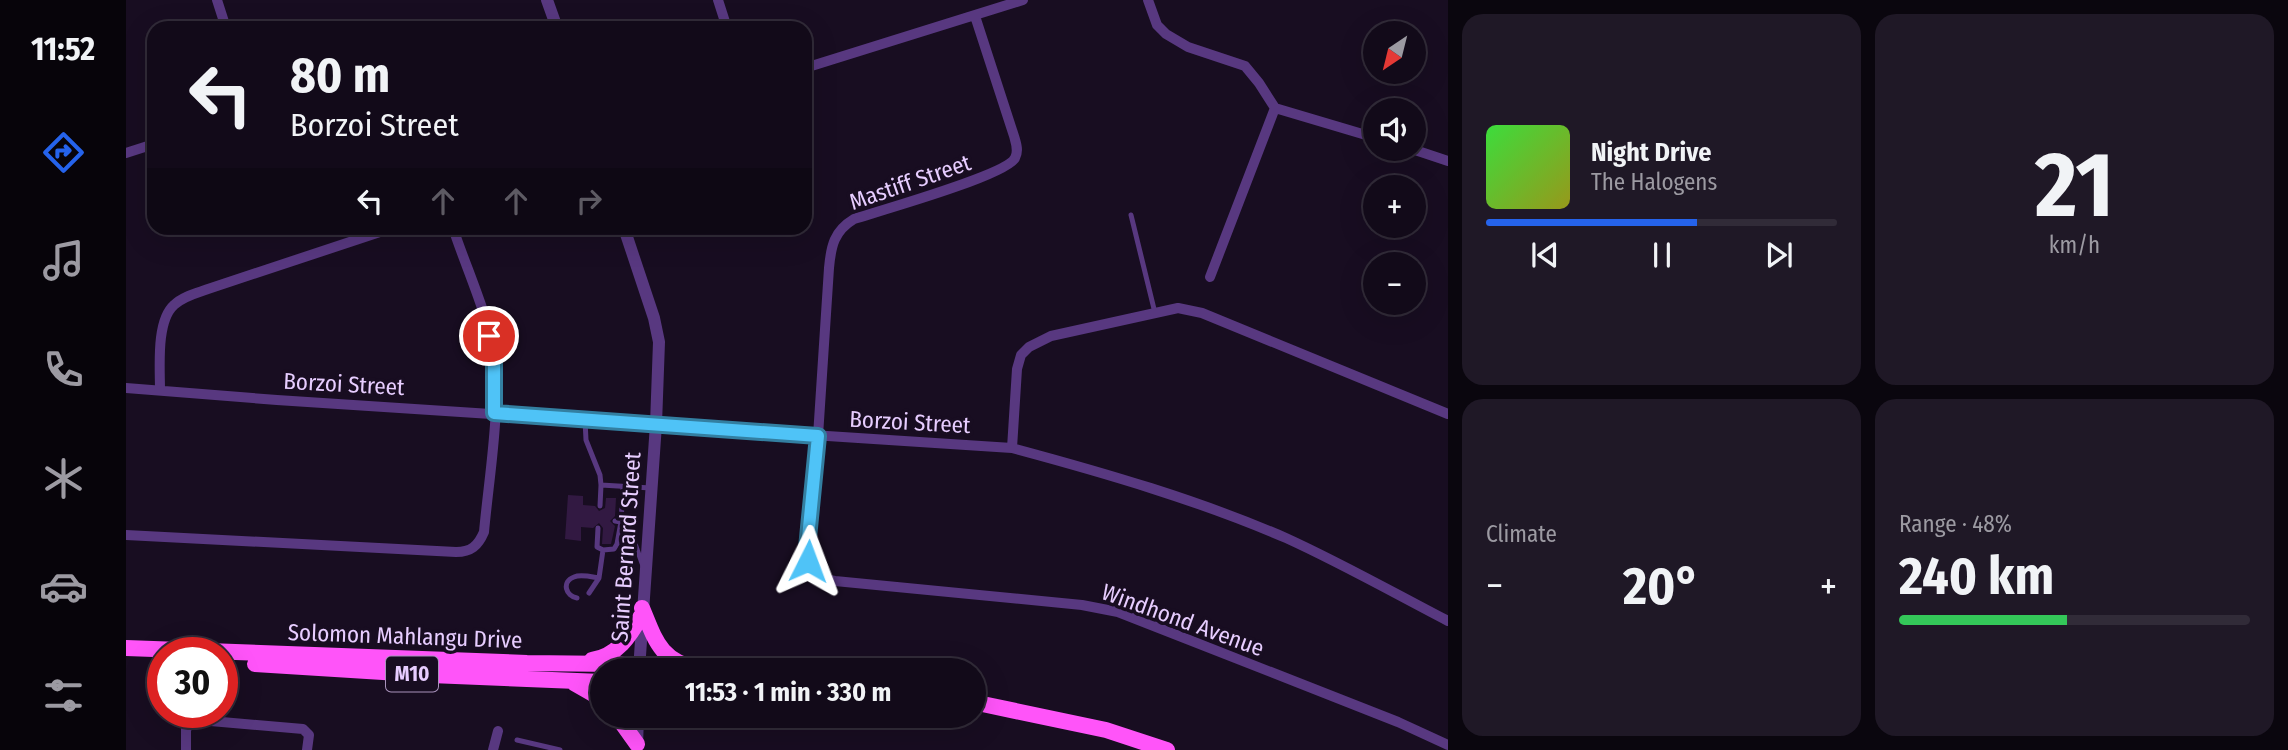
<!DOCTYPE html>
<html lang="en">
<head>
<meta charset="utf-8">
<style>
  body { margin:0; font-family:"Fira Sans Condensed",sans-serif; background:#1f1826; color:#f1f3f6; height:100vh; display:flex; flex-direction:column; font-size:26px; white-space:nowrap }
  * { box-sizing:border-box; margin:0 }
  p { font-size:23px; color:#9c9aa2 }
  .icon { flex:none; width:38px; height:38px; fill:none; stroke:currentColor; stroke-width:2; stroke-linecap:round; stroke-linejoin:round }
  .map { position:relative; flex:1; overflow:hidden }
  .drawer { display:flex; flex-direction:column; gap:14px; padding:14px; background:#0a060e; width:840px }
  .drawer>* { flex:none }
  .guide { position:absolute; left:21px; top:21px; width:665px; height:214px; border-radius:21px; box-shadow:0 7px 28px #0002,0 0 0 2px #312b38; background:#120a19; color:#f1f3f6; overflow:hidden }
  .needle { width:46px; rotate:215deg }
  .buttons { position:absolute; left:1237px; top:21px; display:grid; gap:14px }
  .buttons a { display:grid; place-items:center; width:63px; height:63px; border-radius:50%; background:#120a19; box-shadow:0 7px 28px #0002,0 0 0 2px #312b38; font-size:35px }
  .speed { position:absolute; left:21px; top:637px; display:flex; gap:14px; font-size:35px; font-weight:700; text-align:center }
  .speed>* { display:grid; place-content:center; width:91px; height:91px; border-radius:50%; background:#120a19; box-shadow:0 7px 28px #0002,0 0 0 2px #312b38; line-height:1 }
  .speed .limit { border:10px solid #d22; background:#fff; color:#111 }
  .pin { position:absolute; display:grid; place-items:center; width:60px; height:60px; color:#fff; margin:-30px; border:4px solid #fff; border-radius:50%; box-shadow:0 2px 7px #0007 }
  .me { position:absolute; width:77px; margin:-38px; rotate:3deg; stroke-linejoin:round; filter:drop-shadow(0 0 5px #0008) }
  .turn { display:flex; align-items:center; gap:24px; height:147px; padding:0 28px; font-size:32px }
  .turn .icon { width:91px; height:91px; stroke-width:2.5 }
  .turn b { display:block; font-size:49px; line-height:60px }
  .lanes { display:flex; align-items:center; height:66px; padding:0 28px; background:#0003; justify-content:center; gap:35px; direction:ltr }
  .lanes .off { opacity:.35 }
  .big { font-size:52px; font-weight:700; line-height:1.1 }
  .drawer .tile { flex:1; display:flex; flex-direction:column; justify-content:center; gap:10px; min-width:0; padding:0 24px; border-radius:21px; background:#1f1826 }
  .drawer .dial { align-items:center; gap:0 }
  .dial b { font-size:91px; line-height:1 }
  .song { display:flex; align-items:center; gap:21px }
  .cover { width:84px; height:84px; border-radius:10px; background:linear-gradient(135deg,hsl(120 70% 55%),hsl(60 70% 35%)) }
  .played { height:7px; border-radius:4px; background:linear-gradient(90deg,#2563eb 60%,#312b38 60%) }
  .keys { display:flex; justify-content:space-around; direction:ltr }
  .heat { display:flex; justify-content:space-between; align-items:center; font-size:38px; direction:ltr }
  .charge { height:10px; border-radius:5px; background:linear-gradient(90deg,#34c759 48%,#312b38 0) }
  .drawer .tiles { flex:1; display:grid; gap:14px; grid-template-columns:repeat(2,1fr) }
  .trip { position:absolute; left:464px; top:658px; width:396px; height:70px; border-radius:35px; background:#120a19; box-shadow:0 7px 28px #0002,0 0 0 2px #312b38; font-weight:700; line-height:70px; text-align:center }
  main { display:flex; flex:1; min-height:0 }
  .tabs { display:flex; flex-direction:column; width:126px; justify-content:space-around; align-items:center; background:#07040a; color:#9c9aa2 }
  .tabs .icon { width:49px; height:49px }
  .tabs .selected { color:#2563eb }
  .tabs b { font-size:32px; color:#f1f3f6 }
  .map>svg:first-child { display:block }
  .building { fill:#321942 }
  .lines { fill:none; stroke-linecap:round; stroke-linejoin:round }
  .service { stroke:#583880; stroke-width:5 }
  .minor { stroke:#583880; stroke-width:10 }
  .tertiary { stroke:#583880; stroke-width:12 }
  .primary { stroke:#ff54f9; stroke-width:16 }
  .route-casing { stroke:#337fa1; stroke-width:18 }
  .route { stroke:#4fc3f7; stroke-width:12 }
  .labels { text-anchor:middle; dominant-baseline:central; stroke-width:7; stroke-linejoin:round; paint-order:stroke }
  .shield { fill:#180d21; stroke:#a993bc; stroke-width:2 }
  .shield-label { font-size:21px; font-weight:bold; fill:#e7cdff }
  .street-label { font-size:23px; fill:#e7cdff; stroke:#180d21 }
</style>
</head>
<body>
<main>
<nav class="tabs">
<b>11:52</b>
<svg class="icon selected" aria-label="directions" viewBox="0 0 24 24"><path d="M12 3l9 9-9 9-9-9zM9 14v-3h6M13 9l2 2-2 2"/></svg>
<svg class="icon" aria-label="music" viewBox="0 0 24 24"><path d="M9 18V5l10-2v13"/><circle cx="6" cy="18" r="3"/><circle cx="16" cy="16" r="3"/></svg>
<svg class="icon" aria-label="phone" viewBox="0 0 24 24"><path d="M5 4h4l2 5-3 2q2 4 5 5l2-3 5 2v4C11 20 4 13 5 4z"/></svg>
<svg class="icon" aria-label="climate" viewBox="0 0 24 24"><path d="M12 3v18M4 7l16 10M4 17L20 7"/></svg>
<svg class="icon" aria-label="car" viewBox="0 0 24 24"><path d="M5 17H2v-5l4-1 3-4h7l3 4 3 1v5h-3M9 17h6M6 11h13"/><circle cx="7" cy="17" r="2"/><circle cx="17" cy="17" r="2"/></svg>
<svg class="icon" aria-label="filters" viewBox="0 0 24 24"><path d="M4 7h16M4 17h16"/><circle cx="9" cy="7" r="2"/><circle cx="15" cy="17" r="2"/></svg>
</nav>
<div class="map">
<svg width="1322" height="750" viewBox="0 0 1322 750">
  <rect width="100%" height="100%" fill="#180d21"/>
  <path class="building" d="M442,495L457,496V505L469,506L473,511L479,508L480,498H490L489,516L484,521L489,526L485,544H476L477,528L473,523L467,528L455,527V541L439,539Z"/>
  <g class="lines">
    <path class="service" d="M1005,215L1029,313
      M459,420L460,440L474,475L475,485L525,488
      M497,487L495,522L507,538L517,566
      M474,506L475,485
      M472,528L471,547L477,550L488,549L491,544L495,522L489,521
      M463,593L473,578L477,550
      M451,598C440,596 435,582 448,577C455,574 466,577 473,578
      M391,740L434,750"/>
    <path class="minor" d="M91,0L100,28
      M592,0L601,28
      M1022,0L1031,25L1040,34L1062,47L1119,66L1133,83L1149,108L1250,138
      M849,16L888,136C890,143 893,151 889,158C881,175 753,211 728,219C708,231 705,246 703,268L692,436L681,548L685,568L698,579L709,581L956,605L992,612L1272,722L1322,745
      M679,68L897,0
      M1286,149L1322,161
      M0,153L28,144
      M1084,277L1149,108
      M0,388L151,400L886,448C979,473 1072,500 1160,538C1215,563 1268,593 1322,621
      M34,390C34,367 30,321 48,305C57,296 71,293 82,289L266,228
      M886,448L891,369L895,355L903,347L925,336L1052,308L1076,313L1322,414
      M0,535L330,552C345,552 352,546 358,532C363,476 375,411 368,355C363,317 339,265 327,228
      M60,750V729L67,721L73,720L177,729L183,735L181,750
      M367,750L372,731"/>
    <path class="tertiary" d="M421,0L431,28
      M498,228L528,318L533,342L530,424L513,670
      M511,746L512,716"/>
    <path class="primary" d="M516,608C530,642 534,660 573,670
      M0,648L401,663L490,664L556,670
      M466,660C491,656 504,636 515,616
      M129,664L305,675L476,682
      M448,683L476,699
      M847,702L980,730L1041,750
      M491,716L511,744"/>
  </g>
  <g class="lines">
    <defs>
      <path id="route" d="M363,336L368,355V413L692,436L681,548L682,561"/>
    </defs>
    <use href="#route" class="route-casing"/>
    <use href="#route" class="route"/>
  </g>
  <g class="labels">
    <rect class="shield" x="260" y="656.5" width="52" height="35" rx="5"/>
    <g class="shield-label">
      <text x="286" y="674">M10</text>
    </g>
    <g class="street-label">
      <text transform="translate(784 182) rotate(-19)">Mastiff Street</text>
      <text transform="translate(218 384) rotate(3)">Borzoi Street</text>
      <text transform="translate(784 422) rotate(3)">Borzoi Street</text>
      <text transform="translate(500 547) rotate(-86)">Saint Bernard Street</text>
      <text transform="translate(1057 620) rotate(20)">Windhond Avenue</text>
      <text transform="translate(279 636) rotate(2)">Solomon Mahlangu Drive</text>
    </g>
  </g>
</svg>
<div class="buttons">
<a><svg class="needle" viewBox="-14 -14 28 28"><path d="M0-13l5 13h-10z" fill="#e53935"/><path d="M0 13l5-13h-10z" fill="#9c9aa2"/></svg></a>
<a><svg class="icon" aria-label="sound" viewBox="0 0 24 24"><path d="M4 9h4l5-4v14l-5-4H4zM17 9q2 3 0 6"/></svg></a>
<a>+</a>
<a>−</a>
</div>
<div class="speed"><div class="limit">30</div></div>
<div class="pin" style="left:363px;top:336px;background:#d93025"><svg class="icon" aria-label="arrive" viewBox="0 0 24 24"><path d="M6 21V4h12l-3 4 3 4H6"/></svg></div>
<svg class="me" style="left:682px;top:561px" viewBox="-20 -20 40 40"><path d="M0-17L14 15 0 8-14 15z" fill="#4fc3f7" stroke="#fff" stroke-width="4"/></svg>
<div class="trip">11:53 · 1 min · 330 m</div>
<div class="guide">
<div class="turn"><svg class="icon" aria-label="left" viewBox="0 0 24 24"><path d="M17 20v-9H6M10 6l-5 5 5 5"/></svg><div><b>80 m</b>Borzoi Street</div></div>
<div class="lanes"><svg class="icon" aria-label="left" viewBox="0 0 24 24"><path d="M17 20v-9H6M10 6l-5 5 5 5"/></svg><svg class="icon off" aria-label="ahead" viewBox="0 0 24 24"><path d="M12 20V5M6 11l6-6 6 6"/></svg><svg class="icon off" aria-label="ahead" viewBox="0 0 24 24"><path d="M12 20V5M6 11l6-6 6 6"/></svg><svg class="icon off" aria-label="right" viewBox="0 0 24 24"><path d="M7 20v-9h11M14 6l5 5-5 5"/></svg></div>
</div>
</div>
<section class="drawer">
<div class="tiles">
<div class="tile">
<div class="song"><i class="cover"></i><div><b>Night Drive</b><p>The Halogens</p></div></div>
<div class="played"></div>
<div class="keys"><svg class="icon" aria-label="previous" viewBox="0 0 24 24"><path d="M18 5L8 12l10 7zM5 5v14"/></svg><svg class="icon" aria-label="pause" viewBox="0 0 24 24"><path d="M8 5v14M16 5v14"/></svg><svg class="icon" aria-label="next" viewBox="0 0 24 24"><path d="M6 5l10 7-10 7zM19 5v14"/></svg></div>
</div>
<div class="tile dial"><b>21</b><p>km/h</p></div>
<div class="tile"><p>Climate</p>
<div class="heat"><a>−</a><b class="big">20°</b><a>+</a></div>
</div>
<div class="tile"><p>Range · 48%</p><b class="big">240 km</b><div class="charge"></div></div>
</div>
</section>
</main>
</body>
</html>
